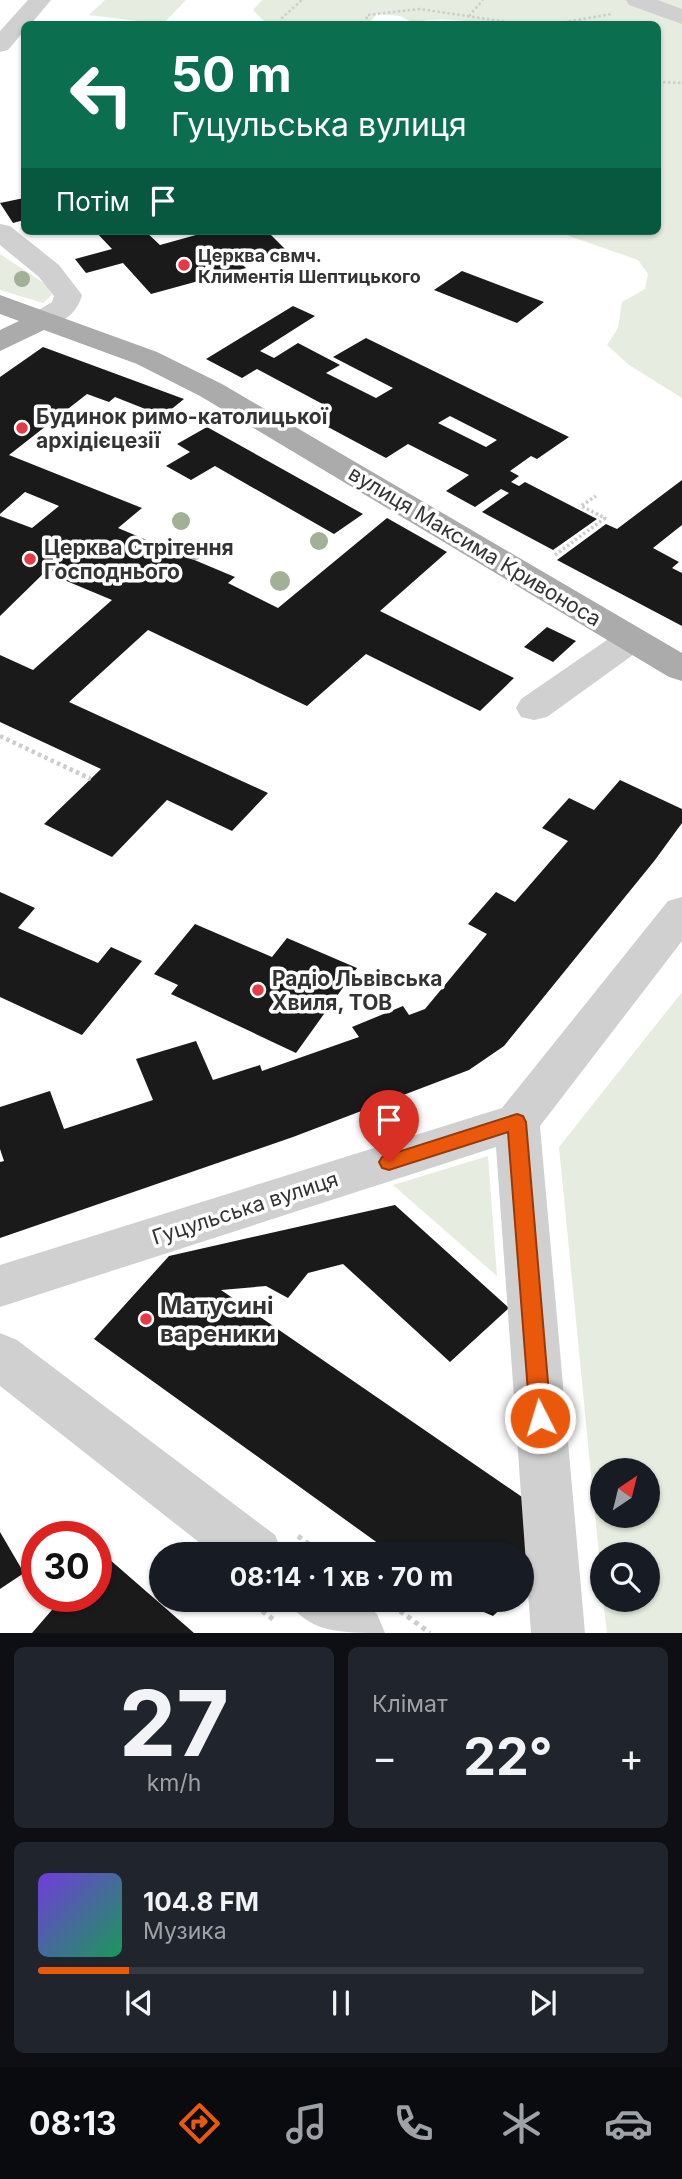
<!DOCTYPE html>
<html lang="uk">
<head>
<meta charset="utf-8">
<style>
  body { margin:0; font-family:Inter,sans-serif; background:#20242c; color:#f1f3f6; height:100vh; display:flex; flex-direction:column; font-size:26px; white-space:nowrap }
  * { box-sizing:border-box; margin:0 }
  p { font-size:23px; color:#9ea1a6 }
  .icon { flex:none; width:38px; height:38px; fill:none; stroke:currentColor; stroke-width:2; stroke-linecap:round; stroke-linejoin:round }
  .map { position:relative; height:1633px; overflow:hidden }
  .details { display:flex; flex-direction:column; gap:14px; padding:14px; background:#0d0f14; flex:1 }
  .details>* { flex:none }
  .hud { position:absolute; left:21px; top:21px; width:640px; height:214px; border-radius:10px; box-shadow:0 2px 5px #0004; background:#0b6e4f; color:#fff; overflow:hidden }
  .needle { width:46px; rotate:35deg }
  .tools { position:absolute; left:590px; top:1458px; display:grid; gap:14px }
  .tools a { display:grid; place-items:center; width:70px; height:70px; border-radius:50%; background:#171b24; box-shadow:0 2px 5px #0004; font-size:35px }
  .speed { position:absolute; left:21px; top:1521px; display:flex; gap:14px; font-size:35px; font-weight:700; text-align:center }
  .speed>* { display:grid; place-content:center; width:91px; height:91px; border-radius:50%; background:#171b24; box-shadow:0 2px 5px #0004; line-height:1 }
  .speed .limit { border:10px solid #d22; background:#fff; color:#111 }
  .pin { position:absolute; display:grid; place-items:center; width:60px; height:60px; color:#fff; margin:-72px -30px; border-radius:50% 50% 50% 0; rotate:-45deg; box-shadow:0 0 7px #0007 }
  .pin .icon { rotate:45deg }
  .me { position:absolute; width:77px; margin:-38px; rotate:355deg; stroke-linejoin:round; filter:drop-shadow(0 0 5px #0008) }
  .turn { display:flex; align-items:center; gap:24px; height:147px; padding:0 35px; font-size:32px }
  .turn .icon { width:91px; height:91px; stroke-width:2.5 }
  .turn b { display:block; font-size:49px; line-height:60px }
  .then { display:flex; align-items:center; height:66px; padding:0 35px; background:#0003; gap:14px; font-size:26px }
  .big { font-size:52px; font-weight:700; line-height:1.1 }
  .details .tile { flex:1; display:flex; flex-direction:column; justify-content:center; gap:10px; min-width:0; padding:0 24px; border-radius:10px; background:#20242c }
  .details .dial { align-items:center; gap:0 }
  .dial b { font-size:91px; line-height:1 }
  .song { display:flex; align-items:center; gap:21px }
  .cover { width:84px; height:84px; border-radius:10px; background:linear-gradient(135deg,hsl(260 70% 55%),hsl(150 70% 35%)) }
  .played { height:7px; border-radius:4px; background:linear-gradient(90deg,#ea580c 15%,#363941 15%) }
  .keys { display:flex; justify-content:space-around; direction:ltr }
  .heat { display:flex; justify-content:space-between; align-items:center; font-size:38px; direction:ltr }
  .details .tiles { flex:1; display:grid; gap:14px; grid-template-columns:1fr 1fr }
  .tile:last-child { grid-column:span 2 }
  .trip { position:absolute; left:149px; top:1542px; width:385px; height:70px; border-radius:35px; background:#171b24; box-shadow:0 2px 5px #0004; font-weight:700; line-height:70px; text-align:center }
  .tab-bar { display:flex; height:112px; justify-content:space-around; align-items:center; background:#090b0e; color:#9ea1a6 }
  .tab-bar .icon { width:49px; height:49px }
  .tab-bar .selected { color:#ea580c }
  .tab-bar b { font-size:32px; color:#f1f3f6 }
  .map>svg:first-child { display:block }
  .green { fill:#e6ecdf; fill-rule:evenodd }
  .building { fill:#1a1a1a; fill-rule:evenodd }
  .lines { fill:none; stroke-linecap:round; stroke-linejoin:round }
  .path-far3 { stroke:#cdcdcd; stroke-width:2.5; stroke-dasharray:2.5 2.5; stroke-linecap:butt }
  .path-far2 { stroke:#cdcdcd; stroke-width:3.5; stroke-dasharray:2.5 2.5; stroke-linecap:butt }
  .path-far1 { stroke:#cdcdcd; stroke-width:4.5; stroke-dasharray:3.5 3.5; stroke-linecap:butt }
  .path { stroke:#cdcdcd; stroke-width:5; stroke-dasharray:4.5 4.5; stroke-linecap:butt }
  .minor { fill:#d0d0d0; fill-rule:evenodd }
  .major { fill:#ababab; fill-rule:evenodd }
  .tree { fill:#a2b095 }
  .route { fill:#ea580c; stroke:#983908; stroke-width:2 }
  .poi-dot { fill:#e63946; stroke:#fff; stroke-width:2.5 }
  .labels { text-anchor:middle; dominant-baseline:central; stroke-width:7; stroke-linejoin:round; paint-order:stroke }
  .far-poi-label { font-size:18px; font-weight:bold; fill:#333; stroke:#fff; text-anchor:start }
  .poi-label { font-size:21px; font-weight:bold; fill:#333; stroke:#fff; text-anchor:start }
  .street-label { font-size:21px; fill:#333; stroke:#fff }
  .near-poi-label { font-size:24px; font-weight:bold; fill:#333; stroke:#fff; text-anchor:start }
</style>
</head>
<body>
<div class="map">
<svg width="682" height="1633" viewBox="0 0 682 1633">
  <rect width="100%" height="100%" fill="#fff"/>
  <path class="green" d="M105,0H186L163,24L89,15Z
    M262,0H682V398L629,365L607,345L618,328L622,302L645,289L648,274L638,260L555,231H658V24C605,24 553,25 500,24C469,24 445,14 414,23L400,16L377,14L368,24H267L253,10Z
    M0,254L47,285L52,295L43,303L0,290Z
    M682,992V1633H607L603,1600H648V1554H602V1586L559,1147ZM602,1470H648V1516H602Z
    M488,1156L497,1276L393,1185Z"/>
  <path class="building" d="M24,198V220L13,223L0,203Z
    M95,231H145L160,245L203,233L201,231H267L285,249L240,262L246,268L151,294L123,263L86,273L75,259L112,249Z
    M462,271L544,302L517,323L434,290Z
    M293,306L315,316L260,351L274,358L298,343L340,365L326,373L376,398L393,388L333,357L366,338L569,437L537,459L531,456L510,471L519,476L511,482L519,486L525,482L597,519L553,550L482,512L509,493L501,489L475,507L446,491L469,475L408,444L386,458L313,419L330,408L257,369L242,378L206,359ZM450,416L497,440L486,447L438,423Z
    M43,347L184,399L163,416L115,397L109,402L87,394L9,455L142,508L118,528L235,577L228,583L278,608L387,518L447,552L380,611L514,678L480,711L366,654L307,706L148,630L69,702L268,793L232,831L167,800L112,857L44,824L101,769L0,722V655L33,670L112,600L45,572L0,616V516L32,528L59,506L25,492L0,514V377Z
    M207,427L363,514L334,534L215,466L191,480L166,466L190,452L177,444Z
    M682,480V525L653,548L679,562L672,568L682,573V626L557,560L606,524L617,529Z
    M547,627L576,641L553,662L524,647Z
    M620,780L682,809V823L655,860L504,1046L469,1070L293,1137L0,1238V1162L4,1161L0,1149V1107L50,1091L64,1129L153,1100L136,1059L196,1041L213,1080L260,1065L262,1071L359,1037L352,1027L403,1006L409,1015L425,1009L487,934L468,924L496,892L515,902L568,841L542,828L569,798L594,810Z
    M0,892L35,908L18,928L98,963L111,947L142,961L82,1035L0,997Z
    M195,924L272,957L287,938L357,968L296,1053L171,994L178,985L154,974Z
    M395,1205L509,1308L450,1362L343,1264L308,1273L288,1298L266,1286L221,1290L525,1499L533,1577L522,1588V1554H393L94,1339L169,1256Z
    M0,1532L24,1573L0,1589Z
    M101,1552L194,1633H32L64,1596H96V1557Z
    M456,1600H510L493,1616Z"/>
  <g class="lines">
    <path class="path-far3" d="M469,16L483,0
      M283,24L282,18L302,0
      M366,24L367,15L420,9L520,24
      M554,24L611,14
      M658,82L682,83"/>
    <path class="path-far2" d="M555,555L605,518L581,506L596,496"/>
    <path class="path-far1" d="M0,736L91,779"/>
    <path class="path" d="M298,1536L322,1554
      M248,1600L275,1621
      M400,1611L430,1633"/>
    <path class="minor" d="M28,0H51L31,24H24V31L8,50L0,52V31Z
      M626,0H658L682,9V24L629,5Z
      M0,224L10,226L59,265L82,295C77,316 54,331 32,326L28,320L32,314L52,302L54,296L39,277L0,245Z
      M632,628L644,631L649,639L644,647L547,717L534,720L521,717L516,708L521,699L620,631Z
      M682,897V941L540,1126L585,1633H531L496,1147L0,1307V1265L502,1108L668,901Z
      M0,1333L17,1340L275,1535L283,1554H214L0,1386Z
      M288,1600H359L377,1614L385,1633C342,1633 307,1633 288,1600Z"/>
    <path class="major" d="M0,295L157,352L222,384L682,653V681L669,677L200,396L137,364L44,330L0,351V330L19,321L0,314Z"/>
  </g>
  <g class="tree">
    <circle cx="22" cy="279" r="8"/>
    <circle cx="181" cy="521" r="9"/>
    <circle cx="319" cy="541" r="9"/>
    <circle cx="195" cy="551" r="9"/>
    <circle cx="280" cy="581" r="10"/>
  </g>
  <path class="route" d="M517,1114L523,1116L526,1122L551,1418L548,1425L540,1427L533,1425L530,1418L508,1132L389,1170L382,1168L379,1162L382,1157Z"/>
  <g class="poi-dot">
    <circle cx="184" cy="265" r="7"/>
    <circle cx="22" cy="428" r="7"/>
    <circle cx="30" cy="559" r="7"/>
    <circle cx="258" cy="990" r="7"/>
    <circle cx="146" cy="1319" r="7"/>
  </g>
  <g class="labels">
    <g class="far-poi-label">
      <text x="198" y="255">Церква свмч.<tspan x="198" dy="21">Климентія Шептицького</tspan></text>
    </g>
    <g class="poi-label">
      <text x="36" y="416">Будинок римо-католицької<tspan x="36" dy="24">архідієцезії</tspan></text>
      <text x="44" y="547">Церква Стрітення<tspan x="44" dy="24">Господнього</tspan></text>
      <text x="272" y="978">Радіо Львівська<tspan x="272" dy="24">Хвиля, ТОВ</tspan></text>
    </g>
    <g class="street-label">
      <text transform="translate(475 546) rotate(31)">вулиця Максима Кривоноса</text>
      <text transform="translate(245 1208) rotate(-18)">Гуцульська вулиця</text>
    </g>
    <g class="near-poi-label">
      <text x="160" y="1305">Матусині<tspan x="160" dy="28">вареники</tspan></text>
    </g>
  </g>
</svg>
<div class="tools">
<a><svg class="needle" viewBox="-14 -14 28 28"><path d="M0-13l5 13h-10z" fill="#e53935"/><path d="M0 13l5-13h-10z" fill="#9ea1a6"/></svg></a>
<a><svg class="icon" aria-label="search" viewBox="0 0 24 24"><circle cx="10" cy="10" r="6"/><path d="M15 15l6 6"/></svg></a>
</div>
<div class="speed"><div class="limit">30</div></div>
<div class="pin" style="left:389px;top:1162px;background:#d93025"><svg class="icon" aria-label="arrive" viewBox="0 0 24 24"><path d="M6 21V4h12l-3 4 3 4H6"/></svg></div>
<svg class="me" style="left:540px;top:1418px" viewBox="-20 -20 40 40"><circle r="17" fill="#ea580c" stroke="#fff" stroke-width="3"/><path d="M0-11L8 9 0 5-8 9z" fill="#fff"/></svg>
<div class="trip">08:14 · 1 хв · 70 m</div>
<div class="hud">
<div class="turn"><svg class="icon" aria-label="left" viewBox="0 0 24 24"><path d="M17 20v-9H6M10 6l-5 5 5 5"/></svg><div><b>50 m</b>Гуцульська вулиця</div></div>
<div class="then">Потім<svg class="icon" aria-label="arrive" viewBox="0 0 24 24"><path d="M6 21V4h12l-3 4 3 4H6"/></svg></div>
</div>
</div>
<section class="details">
<div class="tiles">
<div class="tile dial"><b>27</b><p>km/h</p></div>
<div class="tile"><p>Клімат</p>
<div class="heat"><a>−</a><b class="big">22°</b><a>+</a></div>
</div>
<div class="tile">
<div class="song"><i class="cover"></i><div><b>104.8 FM</b><p>Музика</p></div></div>
<div class="played"></div>
<div class="keys"><svg class="icon" aria-label="previous" viewBox="0 0 24 24"><path d="M18 5L8 12l10 7zM5 5v14"/></svg><svg class="icon" aria-label="pause" viewBox="0 0 24 24"><path d="M8 5v14M16 5v14"/></svg><svg class="icon" aria-label="next" viewBox="0 0 24 24"><path d="M6 5l10 7-10 7zM19 5v14"/></svg></div>
</div>
</div>
</section>
<nav class="tab-bar">
<b>08:13</b>
<svg class="icon selected" aria-label="directions" viewBox="0 0 24 24"><path d="M12 3l9 9-9 9-9-9zM9 14v-3h6M13 9l2 2-2 2"/></svg>
<svg class="icon" aria-label="music" viewBox="0 0 24 24"><path d="M9 18V5l10-2v13"/><circle cx="6" cy="18" r="3"/><circle cx="16" cy="16" r="3"/></svg>
<svg class="icon" aria-label="phone" viewBox="0 0 24 24"><path d="M5 4h4l2 5-3 2q2 4 5 5l2-3 5 2v4C11 20 4 13 5 4z"/></svg>
<svg class="icon" aria-label="climate" viewBox="0 0 24 24"><path d="M12 3v18M4 7l16 10M4 17L20 7"/></svg>
<svg class="icon" aria-label="car" viewBox="0 0 24 24"><path d="M5 17H2v-5l4-1 3-4h7l3 4 3 1v5h-3M9 17h6M6 11h13"/><circle cx="7" cy="17" r="2"/><circle cx="17" cy="17" r="2"/></svg>
</nav>
</body>
</html>
